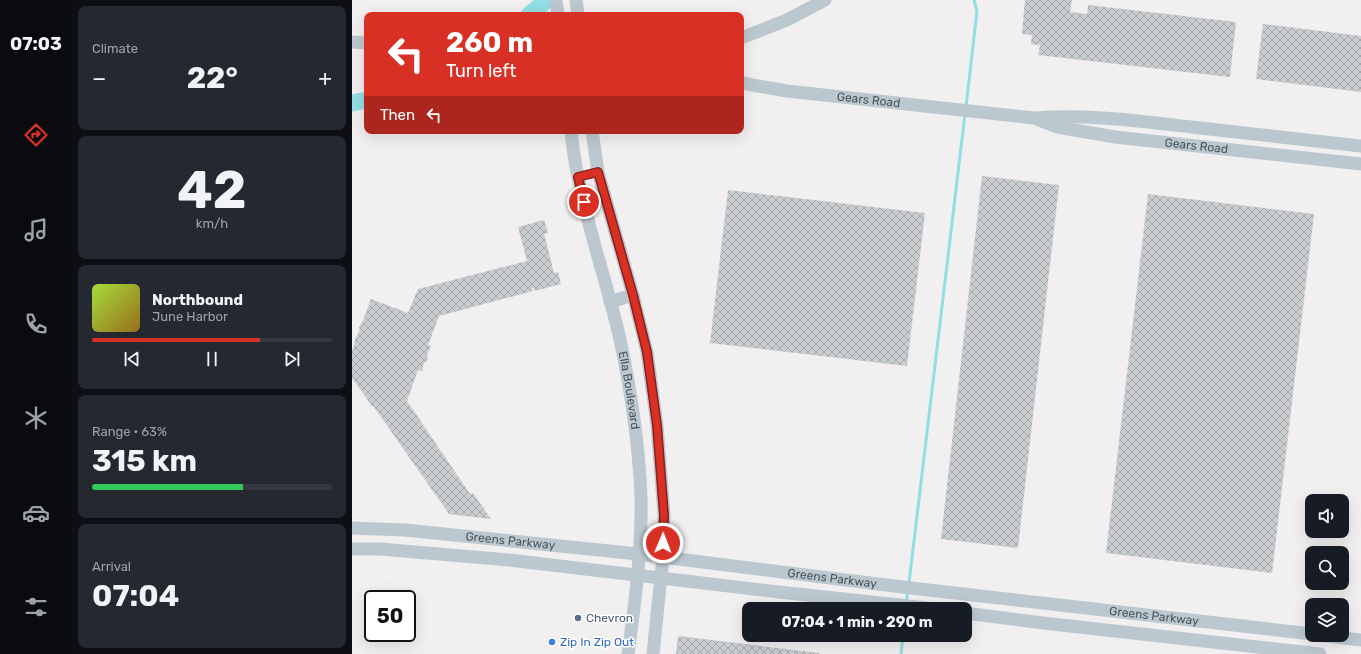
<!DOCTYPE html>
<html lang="en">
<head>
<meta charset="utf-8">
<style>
  body { margin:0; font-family:Rubik,sans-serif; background:#242831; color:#f1f3f6; height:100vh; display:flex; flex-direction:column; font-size:15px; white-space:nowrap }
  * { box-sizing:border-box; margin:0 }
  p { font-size:13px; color:#9ea1a6 }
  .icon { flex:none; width:22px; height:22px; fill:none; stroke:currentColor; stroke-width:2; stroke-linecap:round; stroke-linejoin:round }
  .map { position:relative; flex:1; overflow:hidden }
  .side { display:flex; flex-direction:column; gap:6px; padding:6px; background:#0d0f14; width:280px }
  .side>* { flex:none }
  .top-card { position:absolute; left:12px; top:12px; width:380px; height:122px; border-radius:8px; box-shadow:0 4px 16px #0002; background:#d93025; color:#fff; overflow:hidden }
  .controls { position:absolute; left:953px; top:494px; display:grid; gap:8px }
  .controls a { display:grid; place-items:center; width:44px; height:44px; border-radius:8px; background:#171b24; box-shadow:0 4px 16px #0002; font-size:20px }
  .speed { position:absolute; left:12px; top:590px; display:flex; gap:8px; font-size:20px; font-weight:700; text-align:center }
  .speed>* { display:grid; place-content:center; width:52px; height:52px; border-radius:50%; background:#171b24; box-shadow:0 4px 16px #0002; line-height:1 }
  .speed .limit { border:2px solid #111; border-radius:6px; background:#fff; color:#111 }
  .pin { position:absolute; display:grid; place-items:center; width:34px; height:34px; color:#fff; margin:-17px; border:2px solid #fff; border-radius:50%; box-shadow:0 1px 4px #0007 }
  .me { position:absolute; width:44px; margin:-22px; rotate:1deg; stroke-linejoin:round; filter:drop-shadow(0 0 3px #0008) }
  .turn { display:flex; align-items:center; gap:14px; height:84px; padding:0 16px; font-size:18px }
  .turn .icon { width:52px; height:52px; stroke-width:2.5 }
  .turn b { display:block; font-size:28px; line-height:34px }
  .then { display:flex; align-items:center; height:38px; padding:0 16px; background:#0003; gap:8px; font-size:15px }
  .big { font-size:30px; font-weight:700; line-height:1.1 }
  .side .widget { flex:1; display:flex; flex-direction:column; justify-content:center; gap:6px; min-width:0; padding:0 14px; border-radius:8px; background:#242831 }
  .side .dial { align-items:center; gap:0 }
  .dial b { font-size:52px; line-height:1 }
  .song { display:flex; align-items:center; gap:12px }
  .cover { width:48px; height:48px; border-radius:6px; background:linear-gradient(135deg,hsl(80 70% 55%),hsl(40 70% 35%)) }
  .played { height:4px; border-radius:2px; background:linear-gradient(90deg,#d93025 70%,#363941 70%) }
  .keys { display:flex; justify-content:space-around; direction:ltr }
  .heat { display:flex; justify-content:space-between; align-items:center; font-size:22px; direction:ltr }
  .charge { height:6px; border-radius:3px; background:linear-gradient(90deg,#34c759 63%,#363941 0) }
  .trip { position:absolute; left:390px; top:602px; width:230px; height:40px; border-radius:8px; background:#171b24; box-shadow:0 4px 16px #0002; font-weight:700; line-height:40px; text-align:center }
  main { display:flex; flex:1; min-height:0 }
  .menu { display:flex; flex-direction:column; width:72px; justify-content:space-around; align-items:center; background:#090b0e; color:#9ea1a6 }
  .menu .icon { width:28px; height:28px }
  .menu .on { color:#d93025 }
  .menu b { font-size:18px; color:#f1f3f6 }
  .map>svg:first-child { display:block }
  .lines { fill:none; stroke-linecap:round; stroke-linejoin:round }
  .stream { stroke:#92dee4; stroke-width:3 }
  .river { stroke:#92dee4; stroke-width:17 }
  .building { fill:url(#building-cross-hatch) }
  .secondary { stroke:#bcc8cf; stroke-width:13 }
  .route-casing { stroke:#8d1f18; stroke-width:10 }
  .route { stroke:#d93025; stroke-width:7 }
  .service-dot { fill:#5c6f8a; stroke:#fff; stroke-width:1.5 }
  .shop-dot { fill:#3f7fe0; stroke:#fff; stroke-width:1.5 }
  .labels { text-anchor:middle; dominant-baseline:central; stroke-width:3; stroke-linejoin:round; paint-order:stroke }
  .street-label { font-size:12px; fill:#49555b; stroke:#fff }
  .service-label { font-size:12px; fill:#4e5e75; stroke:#fff; text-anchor:start }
  .shop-label { font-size:12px; fill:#366cbe; stroke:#fff; text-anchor:start }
</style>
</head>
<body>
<main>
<nav class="menu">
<b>07:03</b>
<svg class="icon on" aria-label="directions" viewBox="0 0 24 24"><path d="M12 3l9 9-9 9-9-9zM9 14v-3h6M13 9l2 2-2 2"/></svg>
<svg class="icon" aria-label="music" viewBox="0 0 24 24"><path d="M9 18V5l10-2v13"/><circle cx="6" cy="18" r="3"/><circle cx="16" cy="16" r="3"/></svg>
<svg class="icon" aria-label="phone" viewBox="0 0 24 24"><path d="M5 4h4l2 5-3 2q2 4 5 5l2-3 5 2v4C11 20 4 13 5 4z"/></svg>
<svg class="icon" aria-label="climate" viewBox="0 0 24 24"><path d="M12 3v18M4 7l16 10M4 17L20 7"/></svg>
<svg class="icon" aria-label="car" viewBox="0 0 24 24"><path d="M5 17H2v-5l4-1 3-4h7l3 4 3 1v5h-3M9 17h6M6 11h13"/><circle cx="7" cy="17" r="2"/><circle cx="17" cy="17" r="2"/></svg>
<svg class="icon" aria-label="filters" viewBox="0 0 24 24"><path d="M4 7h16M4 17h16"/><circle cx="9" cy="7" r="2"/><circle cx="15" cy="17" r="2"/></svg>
</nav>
<section class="side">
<div class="widget"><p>Climate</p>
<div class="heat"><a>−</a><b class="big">22°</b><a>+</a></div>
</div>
<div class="widget dial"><b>42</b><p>km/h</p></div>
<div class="widget">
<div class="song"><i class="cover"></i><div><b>Northbound</b><p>June Harbor</p></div></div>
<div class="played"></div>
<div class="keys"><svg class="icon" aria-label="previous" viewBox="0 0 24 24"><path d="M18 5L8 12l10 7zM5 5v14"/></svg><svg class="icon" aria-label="pause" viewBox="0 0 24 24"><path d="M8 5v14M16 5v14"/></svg><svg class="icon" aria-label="next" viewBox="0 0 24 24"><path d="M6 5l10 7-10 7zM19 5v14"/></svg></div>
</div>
<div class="widget"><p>Range · 63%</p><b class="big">315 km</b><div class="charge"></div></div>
<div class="widget"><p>Arrival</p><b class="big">07:04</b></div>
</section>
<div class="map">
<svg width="1009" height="654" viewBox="0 0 1009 654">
  <defs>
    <pattern id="building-cross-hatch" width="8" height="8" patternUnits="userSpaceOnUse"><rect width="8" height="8" fill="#c9cdd0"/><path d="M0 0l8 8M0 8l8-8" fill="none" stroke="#a5a9ac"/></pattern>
  </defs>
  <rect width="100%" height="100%" fill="#f1efef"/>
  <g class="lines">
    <path class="stream" d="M614,107L625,11L622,0
      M557,583L613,114
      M554,603L556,591
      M549,654L551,635"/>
    <path class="river" d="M177,15L195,0
      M0,103L15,100"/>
  </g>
  <path class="building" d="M673,0H720L718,12L735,14L736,5L884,22L878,77L686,55L688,45L679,44L680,35L670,34Z
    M911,24L1009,36V92L904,79Z
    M630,176L707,185L666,548L589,539Z
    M376,190L573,213L555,366L358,343Z
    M796,194L962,214L920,573L754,553Z
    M192,220L196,233L192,234L202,273L206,272L209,284L183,291L182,288H180L181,291L87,316L76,345L79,346L75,355L76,360L72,363L70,371L66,370L55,401L118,494L121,493L139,519L97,514L22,407L20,406L0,378V351L3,342H2L8,329L7,328L9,323H10L19,299L56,313L66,289L175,261L166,227Z
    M326,636L467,653V654H324Z"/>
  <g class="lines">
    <g class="secondary">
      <path d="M204,0L206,15"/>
      <path d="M224,0L226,15"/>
      <path d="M389,38L435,20L473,0"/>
      <path d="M0,42L15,43"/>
      <path id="s1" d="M389,82L400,85L435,91L682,118C734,114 787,121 839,127C896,133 952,140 1009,146"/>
      <path id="s2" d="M687,120L705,127L763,137L1009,164"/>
      <path id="s3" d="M219,131C226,202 252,270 268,339C279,391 287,445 289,498C290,549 283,603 276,654"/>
      <path d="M240,131L246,172L281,295L295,352L305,425L312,515L311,557L301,654"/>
      <path d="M258,302L281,295"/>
      <path id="s4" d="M0,528L53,530L286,554L542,586L960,634"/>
      <path d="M0,549H28L157,560L427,592L584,609"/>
      <path d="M613,613L691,623L968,654"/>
      <path d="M966,635L1009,640"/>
    </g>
  </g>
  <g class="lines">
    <defs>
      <path id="route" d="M232,202L226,177L246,172L281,295L295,352L305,425L312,515L311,543"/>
    </defs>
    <use href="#route" class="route-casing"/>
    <use href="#route" class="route"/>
  </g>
  <circle class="service-dot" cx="226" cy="618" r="4"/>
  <circle class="shop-dot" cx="200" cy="642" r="4"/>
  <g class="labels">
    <g class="street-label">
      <text stroke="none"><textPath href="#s1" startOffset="129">Gears Road</textPath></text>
      <text stroke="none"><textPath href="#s2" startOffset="160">Gears Road</textPath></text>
      <text stroke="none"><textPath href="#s3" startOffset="266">Ella Boulevard</textPath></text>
      <text stroke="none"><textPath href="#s4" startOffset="159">Greens Parkway</textPath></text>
      <text stroke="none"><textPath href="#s4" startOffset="483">Greens Parkway</textPath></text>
      <text stroke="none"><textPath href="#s4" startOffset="807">Greens Parkway</textPath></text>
    </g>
    <g class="service-label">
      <text x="234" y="618">Chevron</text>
    </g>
    <g class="shop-label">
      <text x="208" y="642">Zip In Zip Out</text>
    </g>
  </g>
</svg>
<div class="controls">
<a><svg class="icon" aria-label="sound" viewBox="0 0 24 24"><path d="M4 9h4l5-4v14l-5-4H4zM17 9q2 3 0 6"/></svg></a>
<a><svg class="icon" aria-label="search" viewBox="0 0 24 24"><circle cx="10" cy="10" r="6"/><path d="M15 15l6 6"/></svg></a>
<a><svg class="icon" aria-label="layers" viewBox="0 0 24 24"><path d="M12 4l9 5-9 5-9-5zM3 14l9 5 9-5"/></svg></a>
</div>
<div class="speed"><div class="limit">50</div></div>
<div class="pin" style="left:232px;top:202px;background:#d93025"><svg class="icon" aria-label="arrive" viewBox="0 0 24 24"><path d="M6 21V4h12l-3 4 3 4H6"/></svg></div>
<svg class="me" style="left:311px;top:543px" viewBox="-20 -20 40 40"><circle r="17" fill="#d93025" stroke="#fff" stroke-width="3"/><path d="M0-11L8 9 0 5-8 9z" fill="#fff"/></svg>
<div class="trip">07:04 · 1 min · 290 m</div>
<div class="top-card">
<div class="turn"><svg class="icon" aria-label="left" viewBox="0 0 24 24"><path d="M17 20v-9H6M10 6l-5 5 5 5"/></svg><div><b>260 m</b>Turn left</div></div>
<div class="then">Then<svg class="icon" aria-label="left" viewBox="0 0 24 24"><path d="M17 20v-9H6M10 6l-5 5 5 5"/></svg></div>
</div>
</div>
</main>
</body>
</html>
